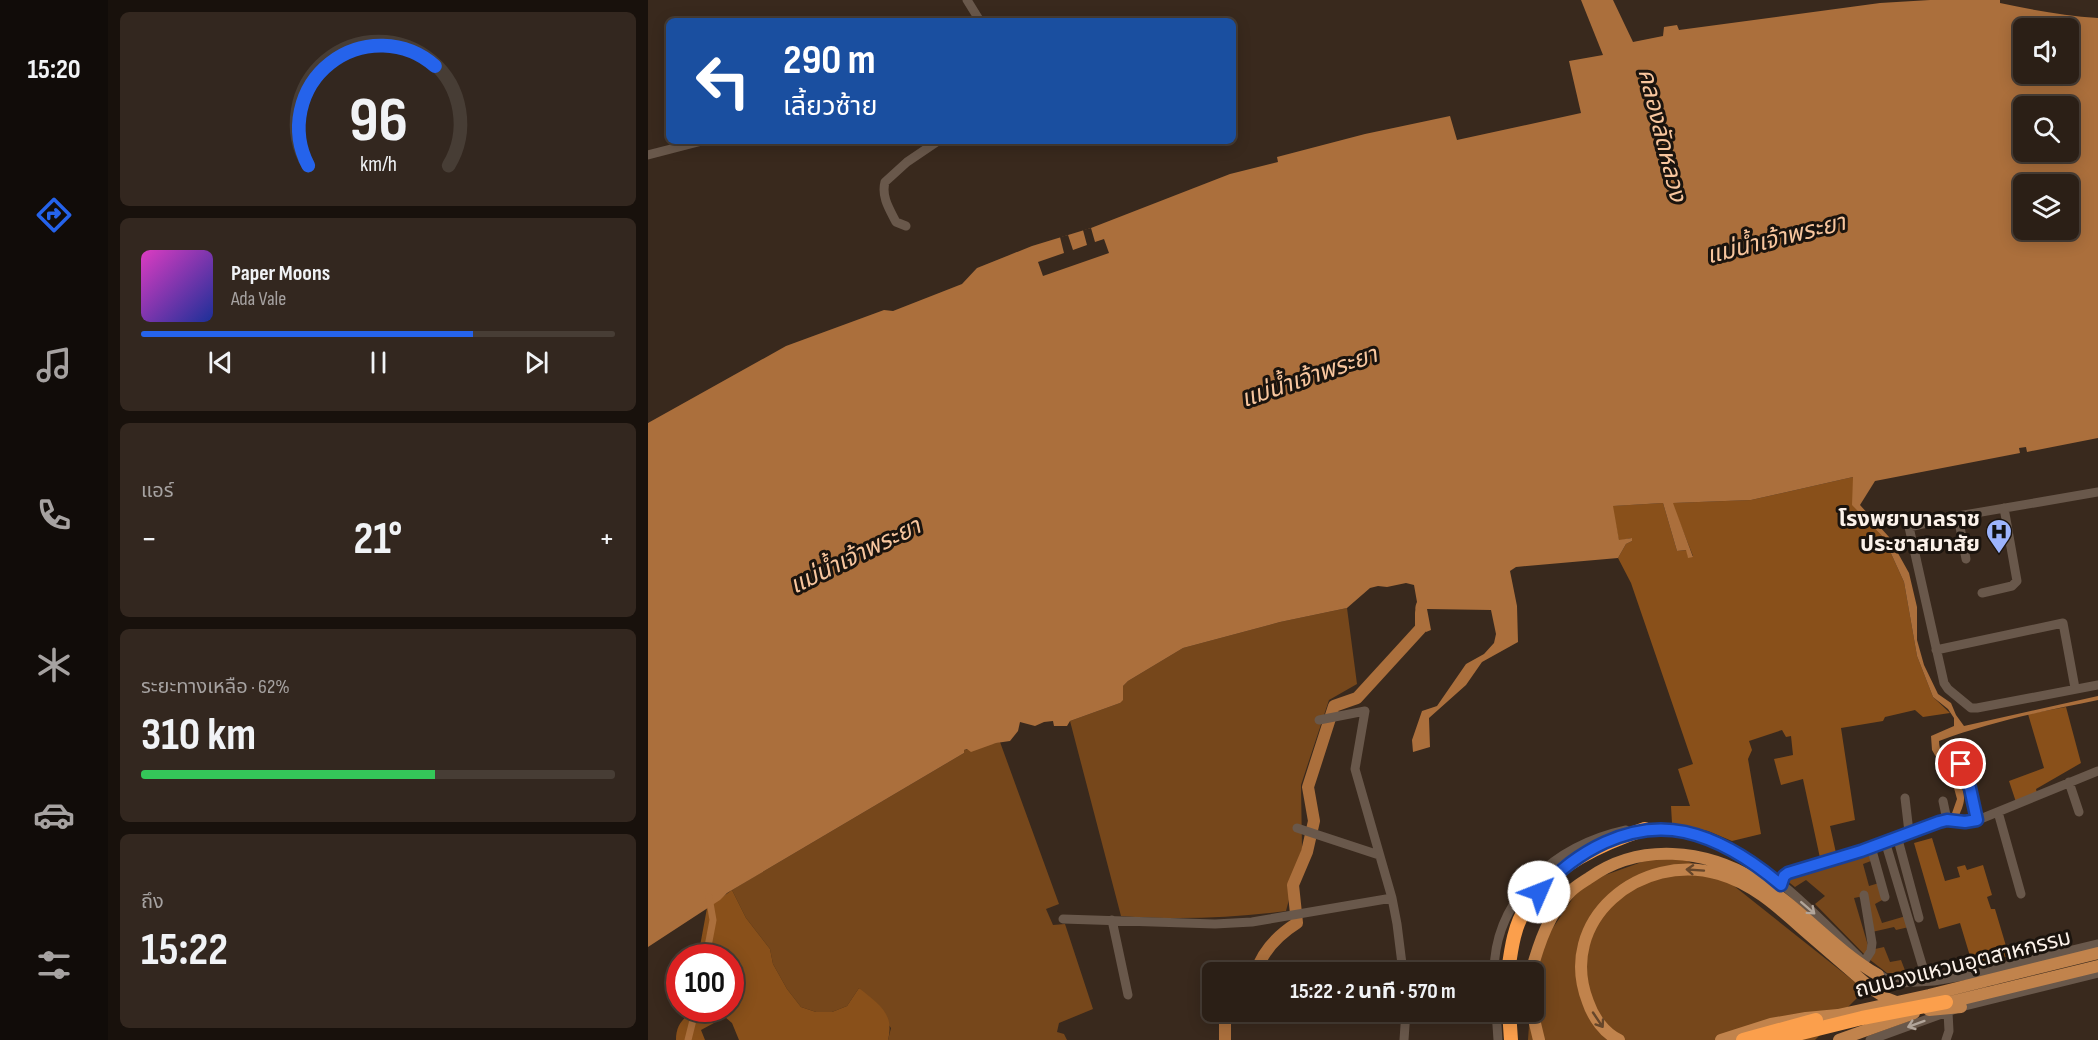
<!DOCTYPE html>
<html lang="th">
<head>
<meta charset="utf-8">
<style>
  body { margin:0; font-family:"Sofia Sans Condensed","Noto Sans Thai",sans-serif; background:#33271f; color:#f1f3f6; height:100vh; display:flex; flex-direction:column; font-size:22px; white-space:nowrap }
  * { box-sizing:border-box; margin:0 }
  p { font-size:20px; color:#a6a2a1 }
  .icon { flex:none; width:33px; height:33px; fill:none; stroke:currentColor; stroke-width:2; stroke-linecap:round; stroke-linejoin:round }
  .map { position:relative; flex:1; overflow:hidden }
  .sheet { display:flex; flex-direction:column; gap:12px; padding:12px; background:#18110c; width:540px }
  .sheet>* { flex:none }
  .top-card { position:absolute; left:18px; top:18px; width:570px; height:126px; border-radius:9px; box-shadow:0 3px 15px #0003,0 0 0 2px #473d35; background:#1a4fa0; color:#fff; overflow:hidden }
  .controls { position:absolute; left:1365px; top:18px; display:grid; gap:12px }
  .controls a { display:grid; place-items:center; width:66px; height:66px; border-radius:9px; background:#2b1f16; box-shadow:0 3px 15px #0003,0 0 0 2px #473d35; font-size:30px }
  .speed { position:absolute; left:18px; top:944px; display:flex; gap:12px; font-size:30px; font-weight:700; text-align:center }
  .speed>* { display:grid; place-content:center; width:78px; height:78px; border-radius:50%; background:#2b1f16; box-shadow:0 3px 15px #0003,0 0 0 2px #473d35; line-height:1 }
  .speed .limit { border:9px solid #d22; background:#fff; color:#111 }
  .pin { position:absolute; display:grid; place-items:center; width:51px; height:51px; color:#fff; margin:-26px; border:3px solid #fff; border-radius:50%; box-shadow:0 2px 6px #0007 }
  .me { position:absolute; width:66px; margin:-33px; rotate:46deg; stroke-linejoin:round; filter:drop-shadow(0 0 4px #0008) }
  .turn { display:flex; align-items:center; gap:21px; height:126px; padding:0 18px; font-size:27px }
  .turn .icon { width:78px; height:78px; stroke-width:2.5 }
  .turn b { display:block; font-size:42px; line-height:51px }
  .big { font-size:45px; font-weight:700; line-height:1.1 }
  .sheet .tile { flex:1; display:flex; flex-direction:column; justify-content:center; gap:9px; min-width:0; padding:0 21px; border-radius:9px; background:#33271f }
  .sheet .dial { align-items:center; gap:0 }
  .dial svg { height:156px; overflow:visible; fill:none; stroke:#473d35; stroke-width:7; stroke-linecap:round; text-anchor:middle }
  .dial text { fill:#f1f3f6; stroke:none }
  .song { display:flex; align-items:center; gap:18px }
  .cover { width:72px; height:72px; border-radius:9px; background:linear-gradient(135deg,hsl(310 70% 55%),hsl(230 70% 35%)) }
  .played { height:6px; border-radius:3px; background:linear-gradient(90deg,#2563eb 70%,#473d35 70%) }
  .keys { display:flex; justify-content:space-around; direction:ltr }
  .heat { display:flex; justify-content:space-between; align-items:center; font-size:33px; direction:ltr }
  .charge { height:9px; border-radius:4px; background:linear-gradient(90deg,#34c759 62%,#473d35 0) }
  .trip { position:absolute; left:554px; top:962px; width:342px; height:60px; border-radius:9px; background:#2b1f16; box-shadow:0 3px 15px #0003,0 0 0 2px #473d35; font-weight:700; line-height:60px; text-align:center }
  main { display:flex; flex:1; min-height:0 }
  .menu { display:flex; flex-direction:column; width:108px; justify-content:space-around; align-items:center; background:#110c09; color:#a6a2a1 }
  .menu .icon { width:42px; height:42px }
  .menu .on { color:#2563eb }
  .menu b { font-size:27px; color:#f1f3f6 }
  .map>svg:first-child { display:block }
  .green { fill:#76471b }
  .forest { fill:#89501a }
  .water { fill:#ab6f3c; fill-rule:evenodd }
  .pier { fill:#39291d }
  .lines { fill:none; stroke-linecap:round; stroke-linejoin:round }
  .canal { stroke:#ab6f3c; stroke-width:7 }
  .river { stroke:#ab6f3c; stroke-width:12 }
  .minor { stroke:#69584b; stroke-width:9 }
  .major { stroke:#c1834c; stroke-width:12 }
  .highway { stroke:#fb9f4c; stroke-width:14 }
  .oneway { stroke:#66462a }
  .oneway2 { stroke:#b2a59a }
  .route-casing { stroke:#184099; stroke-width:15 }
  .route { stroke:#2563eb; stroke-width:10 }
  .labels { text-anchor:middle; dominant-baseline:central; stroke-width:6; stroke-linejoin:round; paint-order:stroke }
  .poi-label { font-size:22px; font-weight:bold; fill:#fcf2ea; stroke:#1b140e; text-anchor:end }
  .street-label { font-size:22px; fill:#fcf2ea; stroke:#1b140e }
  .water-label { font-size:24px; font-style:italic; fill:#f8c69e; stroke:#1b140e }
</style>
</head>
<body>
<main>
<nav class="menu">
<b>15:20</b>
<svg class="icon on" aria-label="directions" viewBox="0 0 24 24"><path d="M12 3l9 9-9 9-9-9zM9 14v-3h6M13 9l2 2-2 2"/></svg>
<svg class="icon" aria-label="music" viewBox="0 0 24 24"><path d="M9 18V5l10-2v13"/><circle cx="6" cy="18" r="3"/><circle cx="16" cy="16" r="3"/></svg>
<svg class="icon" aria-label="phone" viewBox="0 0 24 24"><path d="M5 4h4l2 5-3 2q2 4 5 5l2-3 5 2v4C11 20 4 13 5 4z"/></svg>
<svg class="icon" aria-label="climate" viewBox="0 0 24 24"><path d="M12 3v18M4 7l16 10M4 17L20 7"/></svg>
<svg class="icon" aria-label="car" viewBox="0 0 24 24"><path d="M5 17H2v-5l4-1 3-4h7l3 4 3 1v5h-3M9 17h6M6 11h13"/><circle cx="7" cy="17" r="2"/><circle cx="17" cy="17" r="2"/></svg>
<svg class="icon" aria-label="filters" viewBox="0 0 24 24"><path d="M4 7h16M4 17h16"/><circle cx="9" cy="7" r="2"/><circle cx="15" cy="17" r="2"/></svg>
</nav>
<section class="sheet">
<div class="tile dial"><svg viewBox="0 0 100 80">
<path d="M14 69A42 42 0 1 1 86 69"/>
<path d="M14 69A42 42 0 0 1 79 18" stroke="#2563eb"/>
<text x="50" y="56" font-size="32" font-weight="700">96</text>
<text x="50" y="72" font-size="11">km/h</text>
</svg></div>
<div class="tile">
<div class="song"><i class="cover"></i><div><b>Paper Moons</b><p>Ada Vale</p></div></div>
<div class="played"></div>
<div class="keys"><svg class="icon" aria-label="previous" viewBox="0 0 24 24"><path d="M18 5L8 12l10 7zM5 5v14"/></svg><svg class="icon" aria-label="pause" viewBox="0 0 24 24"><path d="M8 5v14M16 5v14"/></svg><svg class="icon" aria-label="next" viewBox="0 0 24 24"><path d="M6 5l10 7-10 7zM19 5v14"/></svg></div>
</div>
<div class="tile"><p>แอร์</p>
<div class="heat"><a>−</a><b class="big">21°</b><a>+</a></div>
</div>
<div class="tile"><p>ระยะทางเหลือ · 62%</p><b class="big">310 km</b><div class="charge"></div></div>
<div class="tile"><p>ถึง</p><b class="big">15:22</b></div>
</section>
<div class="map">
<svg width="1450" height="1040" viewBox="0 0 1450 1040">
  <rect width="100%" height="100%" fill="#39291d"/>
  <path class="green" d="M699,608L709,684L681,700L653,785L654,849L638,911C583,918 529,920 473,916L422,721L472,703L475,686L480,681L535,648L632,622Z
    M352,742L411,904L398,909L405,925L417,924L445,1009L411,1023L409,1032L416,1034L419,1040H240L243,1028L211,988L199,1006L184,1012H168L153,1007L139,989L125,964L122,949L98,918L84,890L316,753V750Z
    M1220,851L1223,861L1215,864L1221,886L1231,883L1236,899L1227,904L1234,923L1258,916L1261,927L1248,930L1246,927L1224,932L1218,901L1211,897L1206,898L1221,949L1217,955L1167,904L1177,896L1158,880L1147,887L1138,880Z
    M1019,853L1071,874L1217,990L1167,1040H880L882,1011H885V982L888,953L935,883Z
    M1236,947L1242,962L1253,960L1258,973H1239L1221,959L1227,949Z"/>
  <path class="forest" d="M1205,477V505L1236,538L1256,582L1269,656L1285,697L1302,713L1275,717L1267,710L1237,717L1235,721L1193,728L1207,820L1182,826L1188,853L1172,858L1155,779L1133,785L1126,759L1145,755L1143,736L1138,737L1134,730L1101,741L1104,750L1100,759L1113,834L1084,841L1060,831L1024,823L1023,806H1042L1030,769L1045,764L983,583L970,558L978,544L984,541L983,538L971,541L964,506L1015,503L1029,551L1039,550L1040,557L1045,556L1024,503L1103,500Z
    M1418,707L1433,763L1388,789L1389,793L1368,802L1361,781L1396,768L1380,714Z
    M1284,838L1297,881L1312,877L1309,867L1317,865L1319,870L1335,865L1344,895L1339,897L1343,909H1347L1361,956L1325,966L1312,923L1291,929L1266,843Z
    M84,890L98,918L122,949L125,964L139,989L153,1007L168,1012H184L199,1006L211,988C230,1004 247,1013 240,1040H91L84,1023L77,1017L53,1030L57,1040H28C28,1027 33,1020 43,1013L42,1008H59L61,1015L75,1010V1008H82V957H50L59,908Z"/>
  <path class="water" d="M933,0H965L985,42L1015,36L1016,27L1029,25L1031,30L1232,3L1282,0H1352V3C1385,10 1417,16 1450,18V438L1379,452L1378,447L1371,448L1372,453L1227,481L1212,505L1241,537L1261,573L1269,607V640L1276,665L1290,694L1303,703L1308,715L1316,726L1450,696V700C1396,711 1342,722 1291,741C1291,762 1317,779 1316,799C1316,805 1312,813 1310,818L1303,816L1309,799L1306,788L1284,750L1283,736L1306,726V718L1300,709L1285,697L1269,656L1256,582L1236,538L1204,505L1205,477L1103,500L1025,503L1045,557L1040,558L1038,550L1029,551L1015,503L965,506L971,540L984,538V541L978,544L970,558L868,567L862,571L869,606L870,642L834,662L818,685L781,718L782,747L765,752L764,740L774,711L789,706L818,664L836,654L846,643L848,634L843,610L779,609L783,630L778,632C771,625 764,611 769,602L766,585L758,583L739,587L730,586L722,588L699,608L632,622L535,648L480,681L475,686V700L472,703L422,721L419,726H406L405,721L396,722L387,726L372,722L370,731L362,741L348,743L323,752L319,749L316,750V753L79,893L72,900L0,947V423L138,346L236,310L245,311L314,284L329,268L384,246L443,228L582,174L630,162L629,157L717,134L802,116L809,140L933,113L921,61L955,55ZM1376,28H1420V74H1376ZM1376,106H1420V152H1376ZM1376,184H1420V230H1376Z"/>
  <path class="pier" d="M443,228L447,242L456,239L461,253L395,276L390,262L416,253L412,237L420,235L425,250L439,245L435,230Z"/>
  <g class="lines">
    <path class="canal" d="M58,957L65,920L61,897
      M40,1040L48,1008"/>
    <path class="river" d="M608,972C615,950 630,935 649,923L645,885L659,852L666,821L660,787L686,706L709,698L773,628V613
      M577,1040V1011"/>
    <path class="minor" d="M319,0L332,21
      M0,155L54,141
      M258,226L248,222C242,210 233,197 237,182L259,162L290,141
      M1450,492L1310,516L1261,527L1296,683L1300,689L1323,708H1329L1450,685
      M1310,516L1318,559
      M1334,593L1364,586L1369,581L1356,508
      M1288,650L1415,623L1427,688
      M671,720L717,711L707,769L744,898L749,924L755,972
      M1313,764L1322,788L1329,820
      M1421,782L1431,812
      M1257,798L1261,832
      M1295,801L1299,820
      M1350,812L1373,894
      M649,828L731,855
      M992,830C1007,829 1024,829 1038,832C1108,849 1162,909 1211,957
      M1249,836L1271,918
      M1237,841L1276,971
      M1223,847L1237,897
      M1133,885L1136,876L1140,873L1213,851L1291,822L1299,820L1325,822L1450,771
      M1216,895L1224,943L1223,951L1216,962
      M415,919L567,924L604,922L744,898
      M464,920L480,995
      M1226,971L1240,980L1252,983L1286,981L1321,975L1450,944
      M846,972C847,896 909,845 978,830
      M683,1011L686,1015L711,1011
      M848,1011L850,1040
      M756,1040L758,1011
      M1222,1040L1313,1007L1450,973
      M1298,1040L1301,1031L1300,1012"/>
    <path class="major" d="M883,972C891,943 901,913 923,891C928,886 935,882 941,878C992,842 1057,849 1108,880C1152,907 1185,949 1230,975
      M1294,1004L1450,966
      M1281,1010L1313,1007
      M884,1011L891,1040
      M971,1040C956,1033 945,1017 940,1002C908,920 993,851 1071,874C1106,884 1132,909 1158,932C1180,951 1202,970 1224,989L1238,998L1264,1008
      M1073,1040L1123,1024L1158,1018L1190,1015L1281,995L1450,953
      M1191,1040L1266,1013"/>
    <path class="highway" d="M860,972C863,950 866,925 879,906C906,865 952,844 997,829
      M861,1011L863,1040
      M1095,1040L1168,1020
      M1125,1040L1214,1018L1298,1002"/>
  </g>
  <defs><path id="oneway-shaft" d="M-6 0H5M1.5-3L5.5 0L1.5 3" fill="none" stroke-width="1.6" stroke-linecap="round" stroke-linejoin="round" transform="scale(1.5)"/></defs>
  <g class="oneway">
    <use href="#oneway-shaft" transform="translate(1047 870) rotate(-176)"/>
    <use href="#oneway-shaft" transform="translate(950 1020) rotate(56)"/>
  </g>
  <g class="oneway2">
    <use href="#oneway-shaft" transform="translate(1160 908) rotate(41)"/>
    <use href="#oneway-shaft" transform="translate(1268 1024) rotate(160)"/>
  </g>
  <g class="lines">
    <defs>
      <path id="route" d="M891,892C927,852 982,820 1037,832C1073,840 1106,862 1133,885L1136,876L1140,873L1213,851L1291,822L1299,820L1317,822L1329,820L1322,788L1313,764"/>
    </defs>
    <use href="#route" class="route-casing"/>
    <use href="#route" class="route"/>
  </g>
  <defs>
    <symbol id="hospital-pin" viewBox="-11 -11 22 30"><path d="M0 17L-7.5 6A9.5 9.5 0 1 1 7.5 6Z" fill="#9cb4fd" stroke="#1b140e"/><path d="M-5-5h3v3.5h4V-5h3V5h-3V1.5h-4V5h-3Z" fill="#111"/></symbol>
  </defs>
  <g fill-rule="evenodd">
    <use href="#hospital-pin" x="1336" y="517" width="30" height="40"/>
  </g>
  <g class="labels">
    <g class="poi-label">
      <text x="1332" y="519">โรงพยาบาลราช<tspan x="1332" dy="25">ประชาสมาสัย</tspan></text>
    </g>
    <g class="street-label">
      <text transform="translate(1315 964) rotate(-14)">ถนนวงแหวนอุตสาหกรรม</text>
    </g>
    <g class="water-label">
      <text transform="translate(1014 135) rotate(76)">คลองลัดหลวง</text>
      <text transform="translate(1128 239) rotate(-14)">แม่น้ำเจ้าพระยา</text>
      <text transform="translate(661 377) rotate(-19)">แม่น้ำเจ้าพระยา</text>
      <text transform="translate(207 556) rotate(-26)">แม่น้ำเจ้าพระยา</text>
    </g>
  </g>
</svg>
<div class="controls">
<a><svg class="icon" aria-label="sound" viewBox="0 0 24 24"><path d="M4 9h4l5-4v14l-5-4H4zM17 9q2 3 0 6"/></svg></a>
<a><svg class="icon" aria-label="search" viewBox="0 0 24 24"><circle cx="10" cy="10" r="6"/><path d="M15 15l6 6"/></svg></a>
<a><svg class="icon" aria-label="layers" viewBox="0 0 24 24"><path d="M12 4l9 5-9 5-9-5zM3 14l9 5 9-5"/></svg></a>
</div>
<div class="speed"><div class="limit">100</div></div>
<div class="pin" style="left:1313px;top:764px;background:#d93025"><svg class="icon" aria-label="arrive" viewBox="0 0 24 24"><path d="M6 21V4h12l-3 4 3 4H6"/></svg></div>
<svg class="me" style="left:891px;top:892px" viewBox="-20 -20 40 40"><circle r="19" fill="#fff"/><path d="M0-13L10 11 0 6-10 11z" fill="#2563eb"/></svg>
<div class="trip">15:22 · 2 นาที · 570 m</div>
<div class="top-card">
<div class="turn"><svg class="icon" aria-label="left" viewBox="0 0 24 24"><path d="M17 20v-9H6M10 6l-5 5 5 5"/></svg><div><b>290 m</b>เลี้ยวซ้าย</div></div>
</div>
</div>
</main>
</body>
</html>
